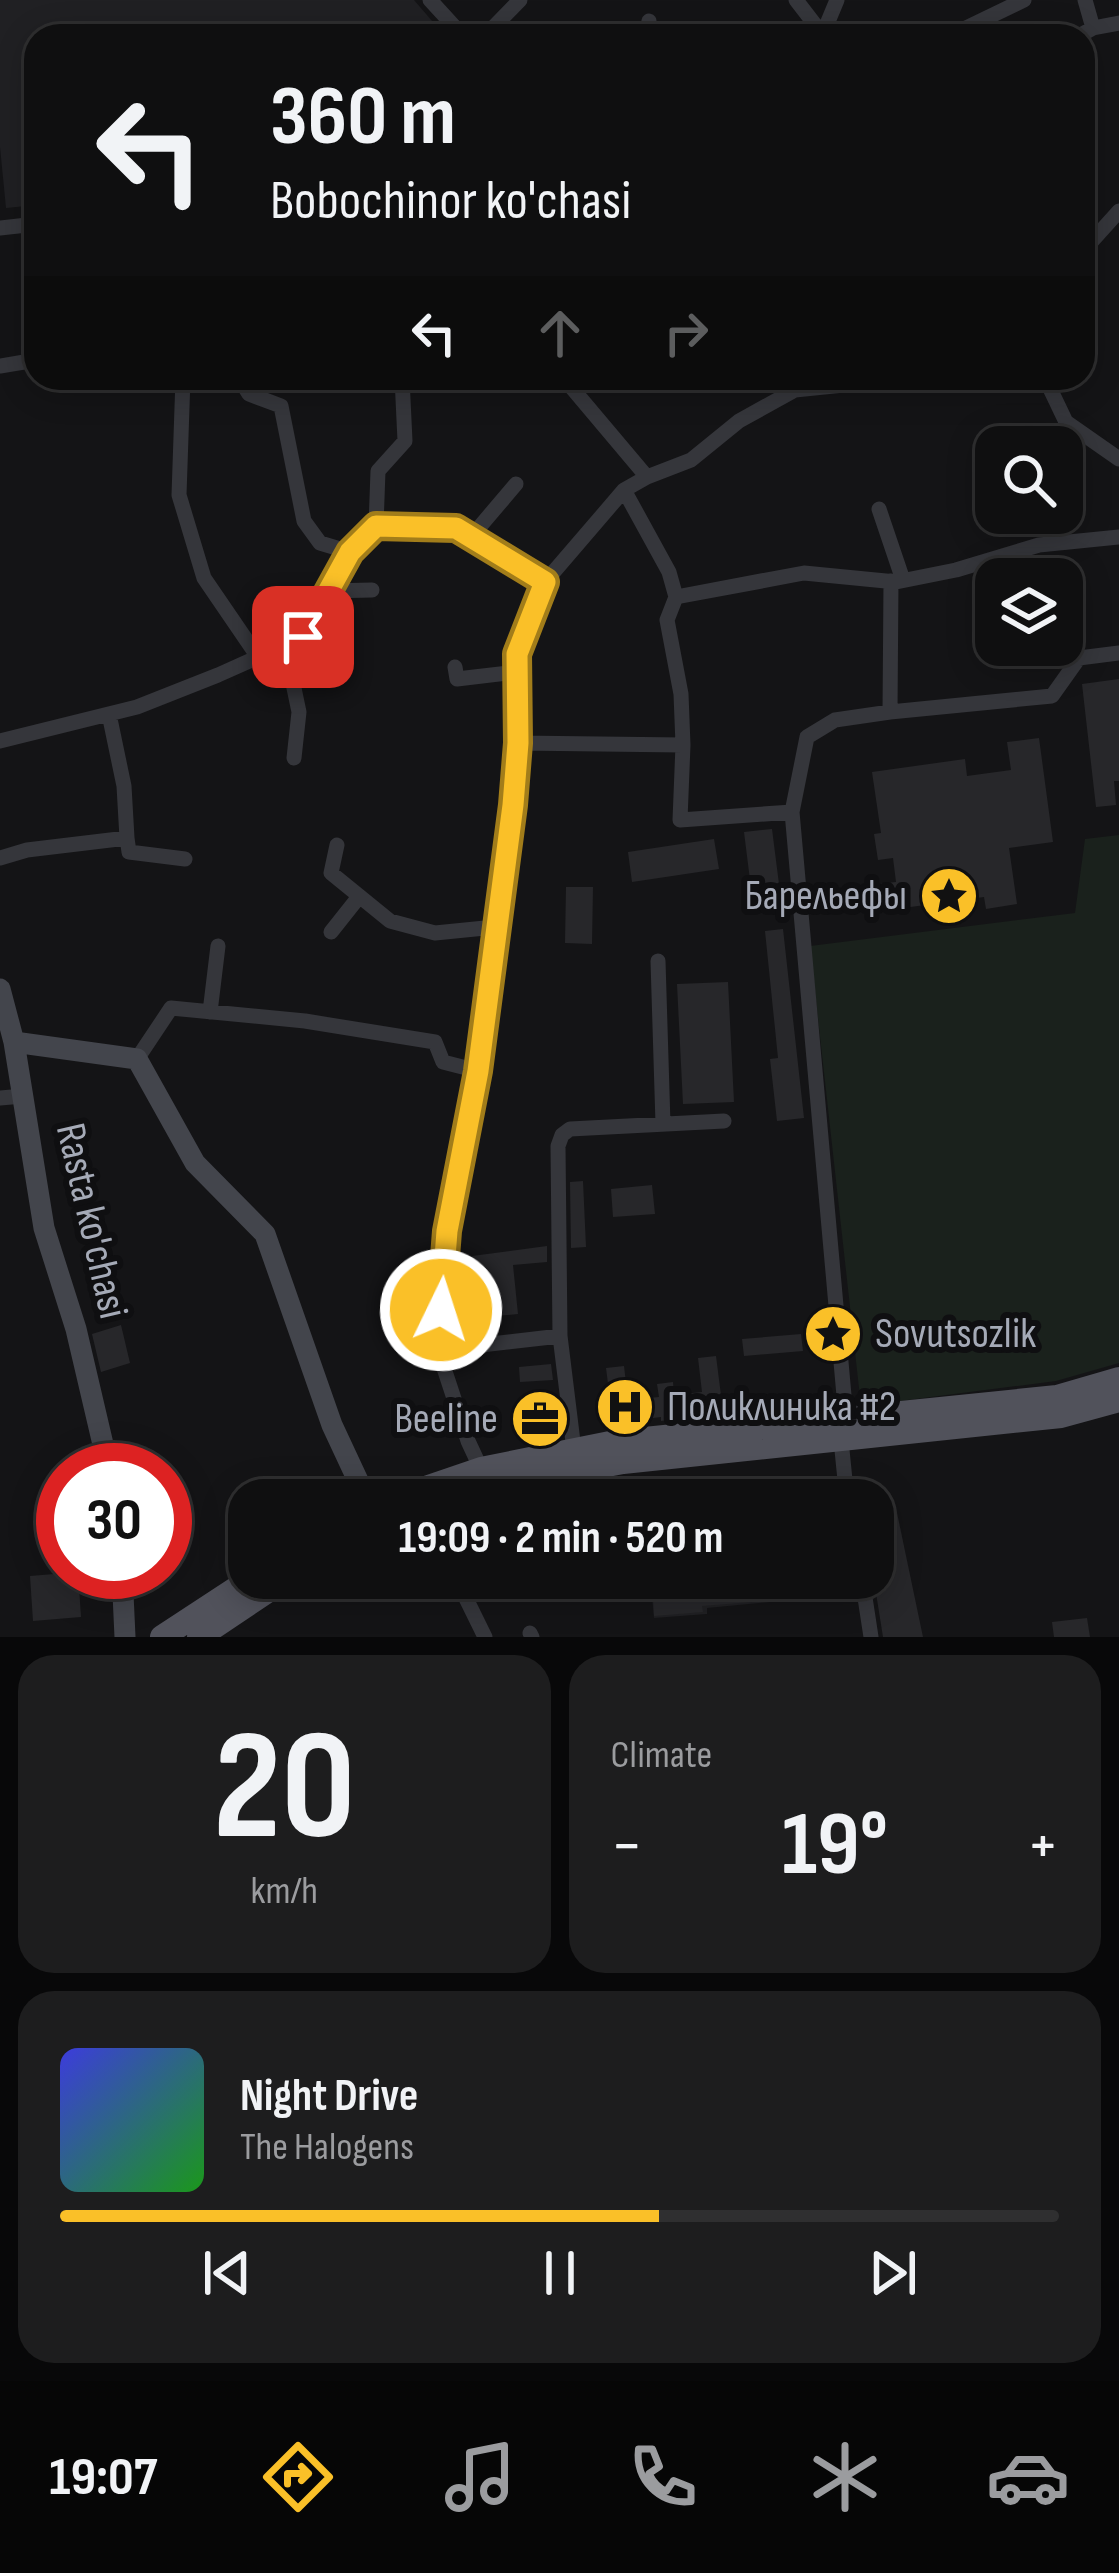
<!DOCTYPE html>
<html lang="en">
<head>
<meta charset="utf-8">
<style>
  body { margin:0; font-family:"Sofia Sans Condensed",sans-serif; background:#1d1d1e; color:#f1f3f6; height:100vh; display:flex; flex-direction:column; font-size:45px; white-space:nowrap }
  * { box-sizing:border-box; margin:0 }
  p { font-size:39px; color:#9b9c9f }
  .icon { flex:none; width:66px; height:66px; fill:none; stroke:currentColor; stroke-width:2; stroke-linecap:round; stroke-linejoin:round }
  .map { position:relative; height:1637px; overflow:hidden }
  .panel { display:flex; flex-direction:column; gap:18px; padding:18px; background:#080809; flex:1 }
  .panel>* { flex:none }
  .guide { position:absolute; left:24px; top:24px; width:1071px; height:366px; border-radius:36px; box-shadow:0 6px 30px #0003,0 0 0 3px #2f2f30; background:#0f0f10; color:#f1f3f6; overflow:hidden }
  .buttons { position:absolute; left:975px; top:426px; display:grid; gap:24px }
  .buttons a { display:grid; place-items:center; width:108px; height:108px; border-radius:24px; background:#0f0f10; box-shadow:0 6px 30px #0003,0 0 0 3px #2f2f30; font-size:60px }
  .speed { position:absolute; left:36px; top:1443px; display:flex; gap:24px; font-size:60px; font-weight:700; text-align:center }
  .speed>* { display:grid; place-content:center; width:156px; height:156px; border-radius:50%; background:#0f0f10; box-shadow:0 6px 30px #0003,0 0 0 3px #2f2f30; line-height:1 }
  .speed .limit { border:18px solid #d22; background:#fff; color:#111 }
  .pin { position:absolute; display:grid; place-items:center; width:102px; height:102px; color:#fff; margin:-51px; border-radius:24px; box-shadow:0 6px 18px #0006 }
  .me { position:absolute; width:132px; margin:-66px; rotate:4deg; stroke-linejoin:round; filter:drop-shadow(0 0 9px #0008) }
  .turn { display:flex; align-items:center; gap:42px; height:252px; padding:0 48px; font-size:54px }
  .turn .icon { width:156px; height:156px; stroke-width:2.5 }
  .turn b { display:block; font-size:84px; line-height:102px }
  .lanes { display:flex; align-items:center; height:114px; padding:0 48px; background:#0003; justify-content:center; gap:60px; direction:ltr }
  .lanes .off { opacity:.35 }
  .big { font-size:90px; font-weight:700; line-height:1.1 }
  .panel .widget { flex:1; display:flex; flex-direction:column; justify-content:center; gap:18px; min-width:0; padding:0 42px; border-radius:36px; background:#1d1d1e }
  .panel .dial { align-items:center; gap:0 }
  .dial b { font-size:156px; line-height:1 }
  .song { display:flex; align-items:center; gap:36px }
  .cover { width:144px; height:144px; border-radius:18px; background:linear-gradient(135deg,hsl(240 70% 55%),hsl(120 70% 35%)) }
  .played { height:12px; border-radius:6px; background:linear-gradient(90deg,#fac028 60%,#2f2f30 60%) }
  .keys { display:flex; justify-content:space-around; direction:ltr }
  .heat { display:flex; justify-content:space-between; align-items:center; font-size:66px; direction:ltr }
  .panel .tiles { flex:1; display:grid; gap:18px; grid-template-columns:1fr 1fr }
  .widget:last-child { grid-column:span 2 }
  .trip { position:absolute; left:228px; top:1479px; width:666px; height:120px; border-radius:36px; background:#0f0f10; box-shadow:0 6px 30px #0003,0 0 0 3px #2f2f30; font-weight:700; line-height:120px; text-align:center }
  .tab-bar { display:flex; height:192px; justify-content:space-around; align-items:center; background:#060606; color:#9b9c9f }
  .tab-bar .icon { width:84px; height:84px }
  .tab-bar .selected { color:#fac028 }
  .tab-bar b { font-size:54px; color:#f1f3f6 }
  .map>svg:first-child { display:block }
  .built { fill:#202023 }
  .green { fill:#1a211c }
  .building { fill:#27272a }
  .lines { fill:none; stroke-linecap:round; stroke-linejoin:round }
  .street { stroke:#35363b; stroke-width:15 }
  .secondary { stroke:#43454c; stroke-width:21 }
  .primary { stroke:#51525b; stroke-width:24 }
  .route-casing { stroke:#a27d1a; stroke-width:30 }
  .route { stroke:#fac028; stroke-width:21 }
  .labels { text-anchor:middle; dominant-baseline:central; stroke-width:12; stroke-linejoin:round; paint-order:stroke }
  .poi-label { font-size:42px; fill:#a5aab7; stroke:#0f0f11; text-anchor:end }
  .street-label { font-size:42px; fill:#a5aab7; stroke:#0f0f11 }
</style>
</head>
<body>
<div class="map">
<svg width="1119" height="1637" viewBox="0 0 1119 1637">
  <rect width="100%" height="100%" fill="#141416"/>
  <path class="built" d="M0,0H414L445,36H36V205L6,208L0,147Z
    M643,1578H849L852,1594L707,1608V1614L654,1618L652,1596H644Z"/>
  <path class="green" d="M1119,835V1363L1056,1381L861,1406L810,946L1075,913L1085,839Z"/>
  <path class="building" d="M1119,679V781H1114L1116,805L1096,807L1082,684Z
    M1039,738L1053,842L1009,848L1017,904L986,909L984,897L881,911L877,884L896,882L893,858L878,860L874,834L881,833L872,772L965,759L967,776L1011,770L1007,742Z
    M772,829L780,892L752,896L744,832Z
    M714,839L719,869L632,882L628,852Z
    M566,887H593L592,944L565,943Z
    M783,929L804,1118L777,1121L770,1059L778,1058L765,931Z
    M728,982L734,1102L683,1104L677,984Z
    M583,1181L586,1247L571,1248L570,1182Z
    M652,1185L655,1214L613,1217L611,1189Z
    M547,1246V1262L513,1265L518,1314L462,1319L457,1258Z
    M121,1325L130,1363L101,1372L92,1334Z
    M801,1334L803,1351L744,1356L742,1339Z
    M716,1356L723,1411L675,1416V1419L661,1421V1417L613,1423L606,1368L624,1366L628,1400L659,1397L657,1384L673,1382L674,1395L702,1392L698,1358Z
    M551,1364L553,1380L520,1382L519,1367Z
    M555,1406L558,1431L528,1434L525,1409Z
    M896,1508L923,1637H883L873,1574V1515Z
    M78,1572L81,1617L33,1621L30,1576Z
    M645,1578H665L666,1595L706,1592L705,1582L723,1581V1578H798L799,1598L702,1606L703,1612L654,1616L653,1593L646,1594Z
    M1087,1618L1090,1637H1054L1052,1622Z"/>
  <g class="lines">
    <path class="street" d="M430,0L463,36
      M796,0L823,35
      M1085,0L1093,28
      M827,25L859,36
      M485,36L520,0
      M646,36L649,21
      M822,36L837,0
      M964,36L966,28L1024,0
      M1079,36L1093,28L1119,23
      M0,228L36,224
      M1083,251L1119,211
      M0,366L36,360
      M183,378L179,495L204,578L258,657
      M239,378L249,394L281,406L304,521L320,543L350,552
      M569,378L572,388L647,477
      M1045,378L1066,422L1119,459
      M624,490L669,572L676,597L667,620L681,694L683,745L680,820L792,812
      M879,509L903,580
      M376,526L456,528L545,582
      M471,537L516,484
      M328,591L372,590
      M676,597L804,573L896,582L956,570L1039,545L1119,537
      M285,645L299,712L294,758
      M455,667L457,679L517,672
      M890,712L891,581
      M109,714L124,786L127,838
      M0,741L137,707L218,675L303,637L350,552L376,526L378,471L405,441L402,378
      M518,743L683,745
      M337,845L331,873L390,921L435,933L495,927
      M0,858L27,850L127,838L129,852L185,859
      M331,932L358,898
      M658,961L663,1124
      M210,1012L218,946
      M137,1059L171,1008L305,1021L435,1042L443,1062L478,1071
      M0,1098L23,1096
      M438,1350L560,1336
      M574,1450L560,1336L558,1146L562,1135L570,1129L724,1121
      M481,1469L468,1441L438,1350L447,1231L478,1071L513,805L518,743L517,654L545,582L624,490L647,477L691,460L739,421L795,390L912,378
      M847,1500L841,1440L846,1418L792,812L807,737L835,720L890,712L1052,696L1079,658L1119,653
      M456,1578L485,1637
      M862,1578L871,1637
      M530,1633L532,1637"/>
    <path class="secondary" d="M0,989L14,1042L44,1228L76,1329L109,1470
      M14,1042L137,1059L195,1163L265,1234L332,1425L367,1500
      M122,1572L125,1637"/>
    <path class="primary" d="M390,1500L481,1469L615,1442L1057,1397L1119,1379
      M453,1500L522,1481L623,1462L1061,1416L1119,1400
      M162,1637L252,1578
      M199,1637L287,1578"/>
  </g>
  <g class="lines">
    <defs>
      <path id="route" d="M303,637L350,552L376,526L456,528L545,582L517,654L518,743L513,805L478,1071L447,1231L441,1310"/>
    </defs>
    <use href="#route" class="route-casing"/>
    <use href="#route" class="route"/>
  </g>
  <defs>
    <symbol id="sight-disc" viewBox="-11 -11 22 22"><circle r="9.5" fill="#fac028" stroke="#0f0f11"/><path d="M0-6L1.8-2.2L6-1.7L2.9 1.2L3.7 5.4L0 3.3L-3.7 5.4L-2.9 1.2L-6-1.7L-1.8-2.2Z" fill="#111"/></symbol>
    <symbol id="hospital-disc" viewBox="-11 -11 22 22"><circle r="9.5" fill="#fac028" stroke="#0f0f11"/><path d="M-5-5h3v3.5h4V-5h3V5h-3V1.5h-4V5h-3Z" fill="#111"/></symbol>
    <symbol id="office-disc" viewBox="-11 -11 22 22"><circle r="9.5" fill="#fac028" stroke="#0f0f11"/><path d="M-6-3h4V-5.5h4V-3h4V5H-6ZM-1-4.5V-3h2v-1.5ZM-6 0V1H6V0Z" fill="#111"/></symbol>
  </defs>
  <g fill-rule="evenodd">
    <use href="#sight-disc" x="916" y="863" width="66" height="66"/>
    <use href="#sight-disc" x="800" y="1301" width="66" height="66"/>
    <use href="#hospital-disc" x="592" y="1374" width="66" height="66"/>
    <use href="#office-disc" x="507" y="1386" width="66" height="66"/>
  </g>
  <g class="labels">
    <g class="poi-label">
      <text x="907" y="896">Барельефы</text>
      <text x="875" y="1334" text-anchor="start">Sovutsozlik</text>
      <text x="667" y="1407" text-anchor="start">Поликлиника #2</text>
      <text x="498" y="1419">Beeline</text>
    </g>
    <g class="street-label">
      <text transform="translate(91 1221) rotate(77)">Rasta ko'chasi</text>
    </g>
  </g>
</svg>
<div class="buttons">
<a><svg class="icon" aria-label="search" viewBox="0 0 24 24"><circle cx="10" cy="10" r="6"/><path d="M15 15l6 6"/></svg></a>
<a><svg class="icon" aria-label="layers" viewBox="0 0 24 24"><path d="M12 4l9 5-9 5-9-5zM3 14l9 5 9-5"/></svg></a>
</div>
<div class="speed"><div class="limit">30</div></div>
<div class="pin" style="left:303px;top:637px;background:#d93025"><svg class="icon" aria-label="arrive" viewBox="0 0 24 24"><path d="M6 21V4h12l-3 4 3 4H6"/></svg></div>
<svg class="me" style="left:441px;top:1310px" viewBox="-20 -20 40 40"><circle r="17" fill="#fac028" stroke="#fff" stroke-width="3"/><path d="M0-11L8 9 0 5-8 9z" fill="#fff"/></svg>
<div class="trip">19:09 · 2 min · 520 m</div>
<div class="guide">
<div class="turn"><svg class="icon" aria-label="left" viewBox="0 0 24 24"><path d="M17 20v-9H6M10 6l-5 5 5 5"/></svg><div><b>360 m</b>Bobochinor ko'chasi</div></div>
<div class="lanes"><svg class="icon" aria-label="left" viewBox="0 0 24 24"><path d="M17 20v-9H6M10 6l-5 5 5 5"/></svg><svg class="icon off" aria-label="ahead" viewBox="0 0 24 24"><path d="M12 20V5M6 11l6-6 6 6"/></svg><svg class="icon off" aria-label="right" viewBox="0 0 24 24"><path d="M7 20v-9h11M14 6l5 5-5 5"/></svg></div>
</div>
</div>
<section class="panel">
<div class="tiles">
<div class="widget dial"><b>20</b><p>km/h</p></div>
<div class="widget"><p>Climate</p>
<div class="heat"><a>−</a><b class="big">19°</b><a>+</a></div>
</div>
<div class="widget">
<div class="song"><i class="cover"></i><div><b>Night Drive</b><p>The Halogens</p></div></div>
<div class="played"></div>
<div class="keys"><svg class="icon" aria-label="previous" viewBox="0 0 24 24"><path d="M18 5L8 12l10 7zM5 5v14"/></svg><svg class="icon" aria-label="pause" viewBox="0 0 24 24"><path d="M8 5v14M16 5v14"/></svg><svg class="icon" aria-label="next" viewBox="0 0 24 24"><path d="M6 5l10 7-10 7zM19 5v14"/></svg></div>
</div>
</div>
</section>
<nav class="tab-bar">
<b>19:07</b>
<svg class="icon selected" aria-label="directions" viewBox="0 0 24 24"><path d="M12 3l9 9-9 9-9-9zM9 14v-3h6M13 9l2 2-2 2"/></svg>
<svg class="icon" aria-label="music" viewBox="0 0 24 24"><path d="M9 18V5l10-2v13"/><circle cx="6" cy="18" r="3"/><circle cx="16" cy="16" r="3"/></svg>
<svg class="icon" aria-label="phone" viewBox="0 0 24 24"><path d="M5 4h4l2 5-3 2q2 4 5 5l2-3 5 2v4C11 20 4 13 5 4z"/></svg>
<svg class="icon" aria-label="climate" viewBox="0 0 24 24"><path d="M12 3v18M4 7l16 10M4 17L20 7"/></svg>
<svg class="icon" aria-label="car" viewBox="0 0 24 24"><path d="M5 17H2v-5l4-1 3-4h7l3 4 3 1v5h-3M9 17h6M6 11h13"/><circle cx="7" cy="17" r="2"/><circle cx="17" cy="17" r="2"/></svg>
</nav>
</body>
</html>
